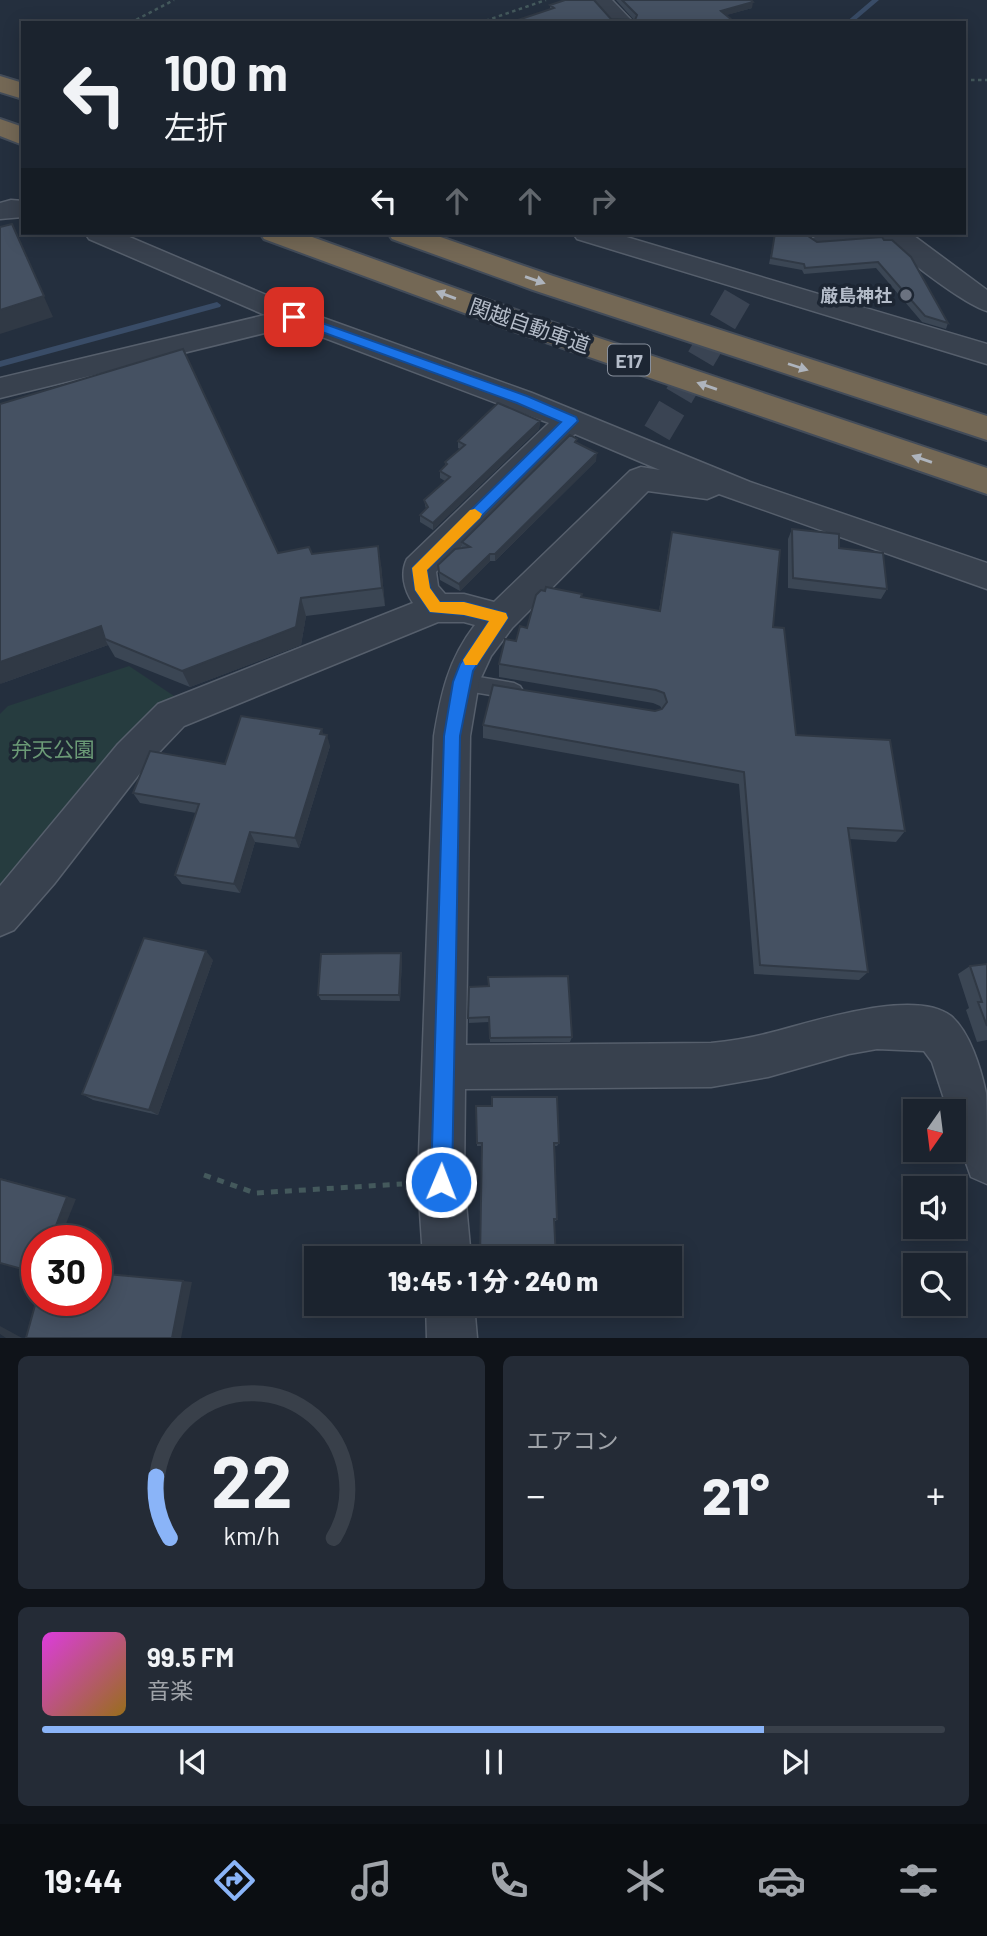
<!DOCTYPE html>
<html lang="ja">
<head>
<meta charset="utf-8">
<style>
  body { margin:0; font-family:Barlow,"Noto Sans JP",sans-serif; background:#242b36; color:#f1f3f6; height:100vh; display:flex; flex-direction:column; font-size:26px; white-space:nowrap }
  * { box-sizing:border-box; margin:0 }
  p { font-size:23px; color:#a0a4aa }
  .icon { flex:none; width:38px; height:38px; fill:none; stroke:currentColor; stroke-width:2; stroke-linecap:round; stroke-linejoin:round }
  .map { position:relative; height:1338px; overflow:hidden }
  .drawer { display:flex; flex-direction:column; gap:18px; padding:18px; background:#0f1319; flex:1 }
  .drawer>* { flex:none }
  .hud { position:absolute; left:21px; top:21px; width:945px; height:214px; border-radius:0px; box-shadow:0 4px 18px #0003,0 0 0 2px #39404a; background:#1b232e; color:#f1f3f6; overflow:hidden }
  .needle { width:46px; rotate:194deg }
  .tools { position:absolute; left:903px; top:1099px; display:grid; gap:14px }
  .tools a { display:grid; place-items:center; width:63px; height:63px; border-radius:0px; background:#1b232e; box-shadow:0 4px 18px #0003,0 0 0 2px #39404a; font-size:35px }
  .speed { position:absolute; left:21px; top:1225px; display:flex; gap:14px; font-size:35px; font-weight:700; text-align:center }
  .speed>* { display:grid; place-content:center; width:91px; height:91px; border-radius:50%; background:#1b232e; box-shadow:0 4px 18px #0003,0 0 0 2px #39404a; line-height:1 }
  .speed .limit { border:10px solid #d22; background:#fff; color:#111 }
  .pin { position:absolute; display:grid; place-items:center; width:60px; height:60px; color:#fff; margin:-30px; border-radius:14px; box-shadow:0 4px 10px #0006 }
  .me { position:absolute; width:77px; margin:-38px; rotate:1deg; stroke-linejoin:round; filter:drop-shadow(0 0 5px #0008) }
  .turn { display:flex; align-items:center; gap:24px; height:147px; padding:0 28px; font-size:32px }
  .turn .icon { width:91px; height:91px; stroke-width:2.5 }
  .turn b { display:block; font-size:49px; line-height:60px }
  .lanes { display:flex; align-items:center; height:66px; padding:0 28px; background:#0003; justify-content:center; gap:35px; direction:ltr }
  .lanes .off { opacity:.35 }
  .big { font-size:52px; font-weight:800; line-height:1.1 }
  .drawer .widget { flex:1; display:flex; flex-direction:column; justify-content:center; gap:10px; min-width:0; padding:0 24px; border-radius:10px; background:#242b36 }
  .drawer .dial { align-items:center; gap:0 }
  .dial svg { height:182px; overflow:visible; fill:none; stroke:#39404a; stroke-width:7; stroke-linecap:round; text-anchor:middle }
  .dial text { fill:#f1f3f6; stroke:none }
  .song { display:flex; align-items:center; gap:21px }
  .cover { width:84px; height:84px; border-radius:10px; background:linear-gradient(135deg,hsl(300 70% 55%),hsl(40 70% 35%)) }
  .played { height:7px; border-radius:4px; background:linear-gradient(90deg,#8ab4f8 80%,#39404a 80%) }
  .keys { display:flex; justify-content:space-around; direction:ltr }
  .heat { display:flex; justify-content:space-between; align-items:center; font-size:38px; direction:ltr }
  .drawer .tiles { flex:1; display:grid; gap:18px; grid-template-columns:1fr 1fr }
  .widget:last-child { grid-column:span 2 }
  .trip { position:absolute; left:304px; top:1246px; width:378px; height:70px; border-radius:0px; background:#1b232e; box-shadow:0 4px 18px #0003,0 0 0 2px #39404a; font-weight:800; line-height:70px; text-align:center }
  .menu { display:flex; height:112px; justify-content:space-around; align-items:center; background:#0b0e12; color:#a0a4aa }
  .menu .icon { width:49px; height:49px }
  .menu .on { color:#8ab4f8 }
  .menu b { font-size:32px; color:#f1f3f6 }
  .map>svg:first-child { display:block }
  .green { fill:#263c3f }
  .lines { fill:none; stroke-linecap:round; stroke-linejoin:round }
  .stream { fill:#394c67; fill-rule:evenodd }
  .street-tunnel { stroke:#3a4453; stroke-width:29; stroke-dasharray:29 14; stroke-linecap:butt }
  .lane-casing { stroke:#565f6c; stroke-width:3 }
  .street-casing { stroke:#565f6c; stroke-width:3 }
  .highway-casing { stroke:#434c59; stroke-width:4 }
  .path-far1 { stroke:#44595c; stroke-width:2.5; stroke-dasharray:3.5 3.5; stroke-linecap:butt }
  .path { stroke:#44595c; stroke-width:5; stroke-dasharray:7 7; stroke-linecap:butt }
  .lane { fill:#38414e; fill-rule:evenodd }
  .street { fill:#38414e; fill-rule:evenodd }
  .highway { fill:#746855; fill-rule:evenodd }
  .wall { fill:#3b4654 }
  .shaded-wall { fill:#303945 }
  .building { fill:#455162; stroke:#303945; stroke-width:2 }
  .oneway { fill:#aeb4bd }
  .route { fill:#1a73e8; stroke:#114b97; stroke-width:2 }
  .slow { fill:#f59e0b }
  .worship-dot { fill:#6b7280; stroke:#1d2633; stroke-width:2.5 }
  .labels { text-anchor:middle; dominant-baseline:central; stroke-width:7; stroke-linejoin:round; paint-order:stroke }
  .far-poi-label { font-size:18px; font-weight:bold; fill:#b4bcc9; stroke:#1d2633; text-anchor:end }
  .shield { fill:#1d2633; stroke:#878f9c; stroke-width:2 }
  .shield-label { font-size:19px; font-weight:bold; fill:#b4bcc9 }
  .street-label { font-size:21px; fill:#b4bcc9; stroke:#1d2633 }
  .park-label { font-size:21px; fill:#6b9a76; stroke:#1d2633 }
</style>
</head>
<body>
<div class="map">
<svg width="987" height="1338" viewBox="0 0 987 1338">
  <rect width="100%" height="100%" fill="#242f3e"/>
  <path class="green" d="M129,666L177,698L0,901V714L8,706Z"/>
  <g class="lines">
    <path class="stream" d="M872,0H879L852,23H845Z
      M217,302L221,305L220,307L0,367V361Z"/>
    <path class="street-tunnel" d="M657,433L739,294"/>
    <defs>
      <path id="lane" d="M873,233H902L903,235L897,239L815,245L809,241L815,237Z
        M461,674L514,683L520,686L523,691L520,696L514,699L461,690L455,687L452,682L455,677Z"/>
      <path id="street" d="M590,0H612L634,23H612Z
        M11,200L23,201V217L0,219V203Z
        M85,233H120L304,311L532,393L750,482L987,563V589L719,494L707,499L648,491L512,628L491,656L479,682L470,736L466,1045L711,1043C731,1041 750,1038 769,1033C810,1023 914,987 951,1016C970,1032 981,1069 986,1093C987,1116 987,1159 987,1184L971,1177L954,1129V1111H948L932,1062L924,1051L877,1049L849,1054L768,1077L711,1087L465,1089L464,1182L471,1258H423L418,1182L434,736C441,694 448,660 475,625L464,622H438L184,726L144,768L54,884L14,930L0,936V886L118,744L158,704L413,603C404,590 400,573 407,559L549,423L293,326L0,398V378L265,315L89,239ZM575,434L660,470L641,467L630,471L494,602L464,594H445L438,586L436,572Z
        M573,233H613L987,344V364L577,239Z
        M881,233H910L987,290V311C965,305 894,252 881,233Z
        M426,1304H474L477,1338H427Z"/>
      <path id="highway" d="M0,76L23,83V99L0,92Z
        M0,119L23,127V145L0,136Z
        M260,233H301L527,314L987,468V494L505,328L264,239Z
        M388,233H429L553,276L987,416V440L533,290L392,239Z"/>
    </defs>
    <use href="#lane" class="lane-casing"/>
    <use href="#street" class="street-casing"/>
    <use href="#highway" class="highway-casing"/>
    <path class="path-far1" d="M130,23L174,0
      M479,23L546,0
      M964,80H987"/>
    <path class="path" d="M204,1175L255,1193L402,1184"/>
    <use href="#lane" class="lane"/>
    <use href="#street" class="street"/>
    <use href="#highway" class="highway"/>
  </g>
  <path class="wall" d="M616,0H751L752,8L726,15L732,20L731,23H509L550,9V5L611,19L634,20Z
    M775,233H839L815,234L811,238L817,242L884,240L948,323L946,329L922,322L876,268L804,274L802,270L769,264Z
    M540,421L539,429L433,530L420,522V515L426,509L424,500L445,481L440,478V471L445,466V462L460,449L458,448V441Z
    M577,442L596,461L495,561H490L460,591L440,580L438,565L462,548V542Z
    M792,529L839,548L887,589L881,599L788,588V539Z
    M672,532L773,627L796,735L905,831L896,842L849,839L868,972L859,980L754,974L739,784L483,738V725L655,711L662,709L660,706L653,703L499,677V664L527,628L545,591L659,611L669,547Z
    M278,553L312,554L381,565L385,606L306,616L301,645L190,687L115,657L108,645L0,684Z
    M323,734L330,746L299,848L255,842L240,893L182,884L175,875L196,813L140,803L133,793Z
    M402,959L400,1001L321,1000L318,995Z
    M213,960L158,1115L93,1100L82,1094Z
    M987,964V1040L977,1042L966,1010L969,1008L958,974L970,966Z
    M469,987L572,1037L570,1042H490L489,1022L469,1023Z
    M476,1106H492L559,1143L557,1146H555L557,1219L556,1221H554L482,1146H477Z"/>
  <path class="shaded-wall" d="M753,2L752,8L720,17L721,11Z
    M21,245L53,317L0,334V310Z
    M540,421L539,429L433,530V523Z
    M597,453L596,461L495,561V554Z
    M378,546L381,565L385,606L382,588Z
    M490,554V561L460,591L459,584Z
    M301,598L306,616L301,645L190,687L182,671Z
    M101,626L105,639L108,645L0,684V662Z
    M322,729L325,741L327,735L330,746L299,848L295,838Z
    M250,832L255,842L240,893L234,884Z
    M206,951L213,960L158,1115L149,1110Z
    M401,953L402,959L400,1001L399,995Z
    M0,1178L76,1199L59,1241H50Z
    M183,1281L192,1282L181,1338H172Z
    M0,1326L22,1338H6L0,1334Z"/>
  <path class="building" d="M565,0H594L611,19L635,20L637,15L622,0H751L753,2L721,11L732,20L721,23H509L554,8L550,5Z
    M12,224L44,296L0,310V227Z
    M775,233H812L808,236L817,242L882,237L884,240H892L911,257L948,323L925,316L878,262L805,268L804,264L771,258Z
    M183,349L278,553L309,547L312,554L378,546L382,588L301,598L296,627L182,671L105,639L101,626L0,662V404Z
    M498,403L540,421L433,523L420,515L428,507L424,500L450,477L440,471L447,464L445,462L465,445L458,441Z
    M570,435L577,439L575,442L597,453L495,554H490L459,584L439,572L438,565L455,549L470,547L462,542Z
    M792,529L839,534V548L883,553L887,589L793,578Z
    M672,532L780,550L773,627L784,628L796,735L890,740L905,831L848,828L868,972L760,965L744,772L483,725L493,685L655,711L662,709L667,702L664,693L656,690L499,664L505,639L516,641L520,626L527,628L536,595L541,590L545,591L546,587L582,594L581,597L660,611Z
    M241,716L322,729L320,734L327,735L295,838L250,832L234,884L175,875L199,804L133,793L150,751L225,764Z
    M144,938L206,951L149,1110L82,1094Z
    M401,953L399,995H318L321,954Z
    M987,964V1026L978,1002H982L970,966Z
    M568,976L572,1037L490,1038L489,1017L468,1018L469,987L489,986L488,977Z
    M492,1097H557L559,1143H554L557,1219H554L556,1258H480L482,1143H477L476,1106H492Z
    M0,1179L67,1197L50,1241H37V1273L0,1263Z
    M96,1273L183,1281L172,1338H26L37,1298V1300H96Z"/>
  <defs><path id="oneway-solid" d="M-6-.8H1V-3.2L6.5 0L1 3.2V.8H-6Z" transform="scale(1.75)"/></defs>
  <g class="oneway">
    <use href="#oneway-solid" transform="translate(535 280) rotate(19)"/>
    <use href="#oneway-solid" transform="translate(446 295) rotate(-160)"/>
    <use href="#oneway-solid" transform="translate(798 367) rotate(18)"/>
    <use href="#oneway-solid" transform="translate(707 386) rotate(-161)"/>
    <use href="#oneway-solid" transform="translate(922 459) rotate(-161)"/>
  </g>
  <path class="route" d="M294,313L527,396L576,417L578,421L427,570L430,588L440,602H464L506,613L508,618L473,671L460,736L452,1182L449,1190L441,1193L434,1190L431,1182L444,736L453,682L460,664L489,621L464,615L430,612L415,590L412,568L561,422L517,403L289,320L288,317Z"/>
  <path class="slow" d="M475,509L482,514L480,518L427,570L430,588L440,602H464L506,613L508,618L477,665H465L463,660L489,621L464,615L430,612L415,590L412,568L470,510Z"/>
  <circle class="worship-dot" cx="906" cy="295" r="7"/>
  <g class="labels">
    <g class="far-poi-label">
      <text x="892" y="295">厳島神社</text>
    </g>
    <rect class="shield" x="608" y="344.5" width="42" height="31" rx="5"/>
    <g class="shield-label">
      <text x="629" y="360">E17</text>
    </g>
    <g class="street-label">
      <text transform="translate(530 325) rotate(19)">関越自動車道</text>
    </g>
    <g class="park-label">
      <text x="53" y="748">弁天公園</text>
    </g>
  </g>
</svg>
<div class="tools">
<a><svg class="needle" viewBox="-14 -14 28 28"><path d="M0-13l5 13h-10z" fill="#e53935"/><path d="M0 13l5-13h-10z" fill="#a0a4aa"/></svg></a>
<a><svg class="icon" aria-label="sound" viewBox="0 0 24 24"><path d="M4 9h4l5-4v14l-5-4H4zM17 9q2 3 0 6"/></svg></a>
<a><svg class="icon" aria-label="search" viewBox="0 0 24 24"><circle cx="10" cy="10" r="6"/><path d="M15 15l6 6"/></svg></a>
</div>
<div class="speed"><div class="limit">30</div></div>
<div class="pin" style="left:294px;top:317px;background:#d93025"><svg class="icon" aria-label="arrive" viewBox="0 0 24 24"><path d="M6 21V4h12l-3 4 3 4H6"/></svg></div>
<svg class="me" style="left:441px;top:1182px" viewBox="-20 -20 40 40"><circle r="17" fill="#1a73e8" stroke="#fff" stroke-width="3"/><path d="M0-11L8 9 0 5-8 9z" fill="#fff"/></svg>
<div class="trip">19:45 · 1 分 · 240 m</div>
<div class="hud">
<div class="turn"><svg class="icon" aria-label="left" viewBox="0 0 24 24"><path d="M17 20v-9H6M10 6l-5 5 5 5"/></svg><div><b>100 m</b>左折</div></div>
<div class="lanes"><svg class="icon" aria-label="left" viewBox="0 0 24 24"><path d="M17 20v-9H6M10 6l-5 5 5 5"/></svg><svg class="icon off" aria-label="ahead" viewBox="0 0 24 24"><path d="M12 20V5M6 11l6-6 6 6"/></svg><svg class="icon off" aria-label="ahead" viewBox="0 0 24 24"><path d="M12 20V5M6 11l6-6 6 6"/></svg><svg class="icon off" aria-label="right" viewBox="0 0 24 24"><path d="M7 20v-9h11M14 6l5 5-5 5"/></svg></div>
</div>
</div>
<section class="drawer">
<div class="tiles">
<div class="widget dial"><svg viewBox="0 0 100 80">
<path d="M14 69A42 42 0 1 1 86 69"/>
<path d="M14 69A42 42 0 0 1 8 42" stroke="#8ab4f8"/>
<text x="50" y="56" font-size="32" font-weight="700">22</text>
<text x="50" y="72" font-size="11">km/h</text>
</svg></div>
<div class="widget"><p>エアコン</p>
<div class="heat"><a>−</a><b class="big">21°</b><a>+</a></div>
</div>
<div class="widget">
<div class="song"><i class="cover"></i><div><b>99.5 FM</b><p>音楽</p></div></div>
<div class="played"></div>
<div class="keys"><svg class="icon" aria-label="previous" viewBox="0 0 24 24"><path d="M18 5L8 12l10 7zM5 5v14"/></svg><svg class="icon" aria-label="pause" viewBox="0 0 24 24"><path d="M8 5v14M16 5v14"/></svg><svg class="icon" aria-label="next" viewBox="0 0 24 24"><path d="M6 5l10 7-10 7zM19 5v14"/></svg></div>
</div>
</div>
</section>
<nav class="menu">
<b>19:44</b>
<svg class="icon on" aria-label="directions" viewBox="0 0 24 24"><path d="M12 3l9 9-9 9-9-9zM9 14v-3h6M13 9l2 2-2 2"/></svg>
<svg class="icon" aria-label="music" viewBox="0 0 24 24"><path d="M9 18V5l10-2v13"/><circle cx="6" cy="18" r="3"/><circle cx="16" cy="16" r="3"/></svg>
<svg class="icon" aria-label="phone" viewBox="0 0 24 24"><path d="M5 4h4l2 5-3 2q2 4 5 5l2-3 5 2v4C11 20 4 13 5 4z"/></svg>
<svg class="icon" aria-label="climate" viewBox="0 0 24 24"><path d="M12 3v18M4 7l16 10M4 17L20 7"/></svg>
<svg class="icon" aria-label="car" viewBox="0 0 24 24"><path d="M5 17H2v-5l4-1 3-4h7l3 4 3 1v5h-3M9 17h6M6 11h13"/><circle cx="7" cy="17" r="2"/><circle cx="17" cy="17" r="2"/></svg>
<svg class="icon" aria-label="filters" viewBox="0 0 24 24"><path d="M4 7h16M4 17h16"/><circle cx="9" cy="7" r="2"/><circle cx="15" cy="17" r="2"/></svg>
</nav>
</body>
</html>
